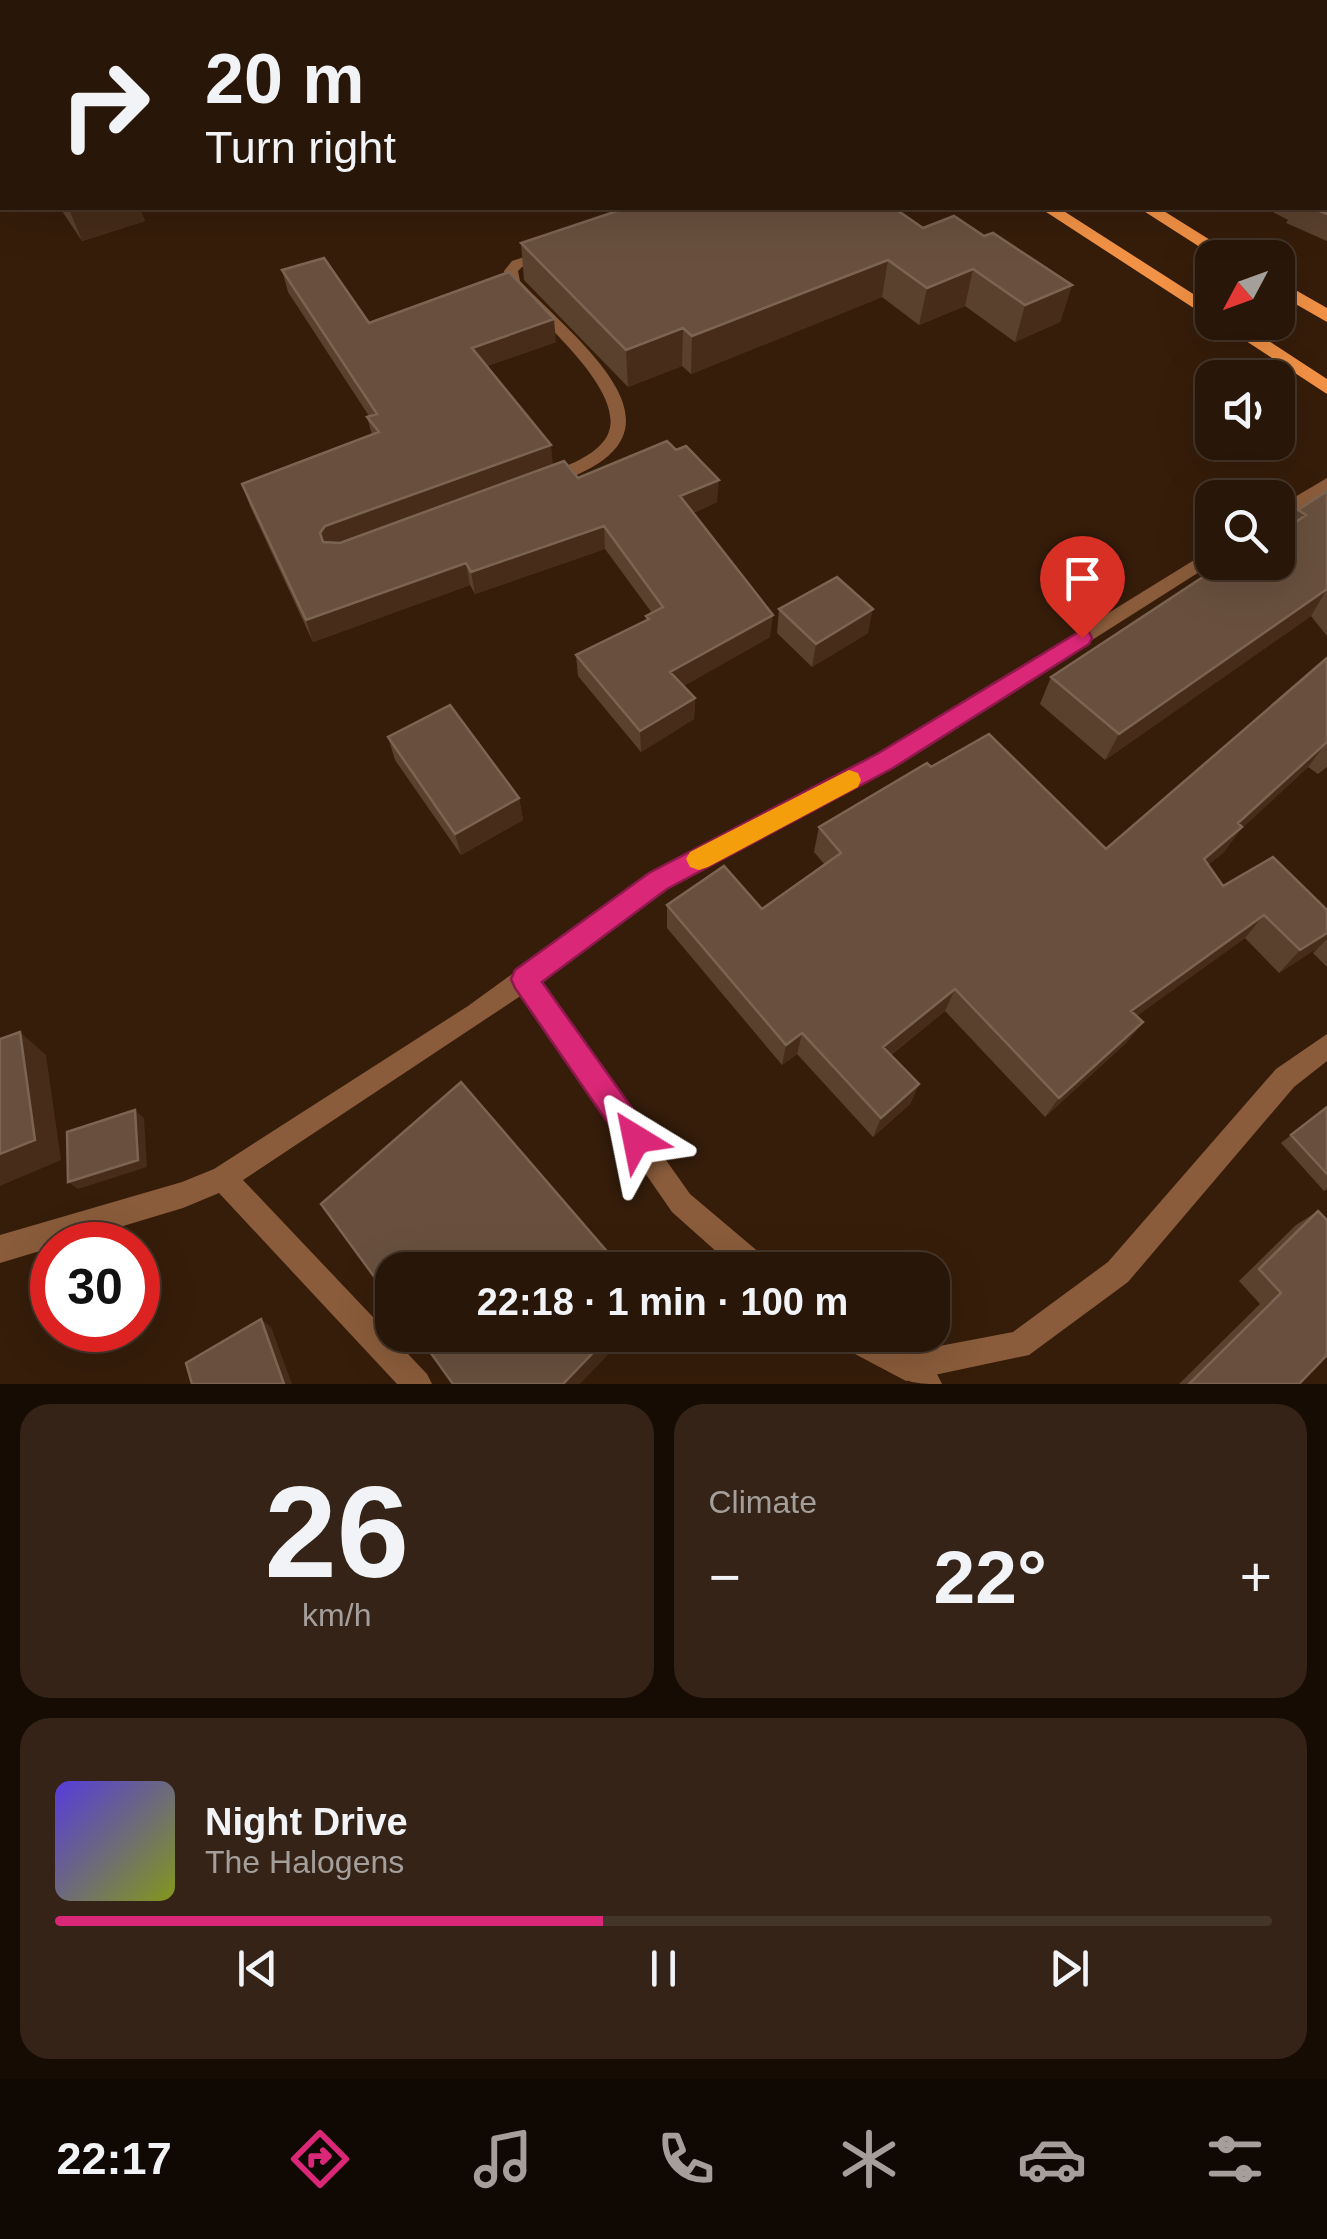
<!DOCTYPE html>
<html lang="en">
<head>
<meta charset="utf-8">
<style>
  body { margin:0; font-family:Arial,sans-serif; background:#342316; color:#f1f3f6; height:100vh; display:flex; flex-direction:column; font-size:38px; white-space:nowrap }
  * { box-sizing:border-box; margin:0 }
  p { font-size:32px; color:#a59f9c }
  .icon { flex:none; width:55px; height:55px; fill:none; stroke:currentColor; stroke-width:2; stroke-linecap:round; stroke-linejoin:round }
  .map { position:relative; height:1384px; overflow:hidden }
  .drawer { display:flex; flex-direction:column; gap:20px; padding:20px; background:#160c04; flex:1 }
  .drawer>* { flex:none }
  .banner { position:absolute; left:0px; top:0px; width:1328px; height:210px; box-shadow:0 10px 40px #0002,0 0 0 2px #443529; background:#281608; color:#f1f3f6; overflow:hidden }
  .needle { width:65px; rotate:229deg }
  .tools { position:absolute; left:1195px; top:240px; display:grid; gap:20px }
  .tools a { display:grid; place-items:center; width:100px; height:100px; border-radius:20px; background:#281608; box-shadow:0 10px 40px #0002,0 0 0 2px #443529; font-size:50px }
  .speed { position:absolute; left:30px; top:1222px; display:flex; gap:20px; font-size:50px; font-weight:700; text-align:center }
  .speed>* { display:grid; place-content:center; width:130px; height:130px; border-radius:50%; background:#281608; box-shadow:0 10px 40px #0002,0 0 0 2px #443529; line-height:1 }
  .speed .limit { border:15px solid #d22; background:#fff; color:#111 }
  .pin { position:absolute; display:grid; place-items:center; width:85px; height:85px; color:#fff; margin:-102px -42px; border-radius:50% 50% 50% 0; rotate:-45deg; box-shadow:0 0 10px #0007 }
  .pin .icon { rotate:45deg }
  .me { position:absolute; width:110px; margin:-55px; rotate:325deg; stroke-linejoin:round; filter:drop-shadow(0 0 8px #0008) }
  .turn { display:flex; align-items:center; gap:35px; height:210px; padding:0 40px; font-size:45px }
  .turn .icon { width:130px; height:130px; stroke-width:2.5 }
  .turn b { display:block; font-size:70px; line-height:85px }
  .big { font-size:75px; font-weight:700; line-height:1.1 }
  .drawer .card { flex:1; display:flex; flex-direction:column; justify-content:center; gap:15px; min-width:0; padding:0 35px; border-radius:30px; background:#342316 }
  .drawer .dial { align-items:center; gap:0 }
  .dial b { font-size:130px; line-height:1 }
  .song { display:flex; align-items:center; gap:30px }
  .cover { width:120px; height:120px; border-radius:15px; background:linear-gradient(135deg,hsl(250 70% 55%),hsl(70 70% 35%)) }
  .played { height:10px; border-radius:5px; background:linear-gradient(90deg,#db2777 45%,#443529 45%) }
  .keys { display:flex; justify-content:space-around; direction:ltr }
  .heat { display:flex; justify-content:space-between; align-items:center; font-size:55px; direction:ltr }
  .drawer .tiles { flex:1; display:grid; gap:20px; grid-template-columns:1fr 1fr }
  .card:last-child { grid-column:span 2 }
  .trip { position:absolute; left:375px; top:1252px; width:575px; height:100px; border-radius:30px; background:#281608; box-shadow:0 10px 40px #0002,0 0 0 2px #443529; font-weight:700; line-height:100px; text-align:center }
  .menu { display:flex; height:160px; justify-content:space-around; align-items:center; background:#100903; color:#a59f9c }
  .menu .icon { width:70px; height:70px }
  .menu .on { color:#db2777 }
  .menu b { font-size:45px; color:#f1f3f6 }
  .map>svg:first-child { display:block }
  .lines { fill:none; stroke-linecap:round; stroke-linejoin:round }
  .service { fill:#8a5c3b; fill-rule:evenodd }
  .minor { fill:#8a5c3b; fill-rule:evenodd }
  .primary { fill:#f29246; fill-rule:evenodd }
  .wall { fill:#5a412e }
  .shaded-wall { fill:#462c19 }
  .building { fill:#69503e; stroke:#7c6453; stroke-width:2.5 }
  .route { fill:#db2777; stroke:#8e194d; stroke-width:2.5 }
  .slow { fill:#f59e0b }
</style>
</head>
<body>
<div class="map">
<svg width="1327" height="1384" viewBox="0 0 1327 1384">
  <rect width="100%" height="100%" fill="#361d0a"/>
  <g class="lines">
    <path class="service" d="M548,249L553,250V256L522,267L518,271L520,281C583,347 707,437 549,485L540,479L543,475C563,467 589,459 603,442C640,398 531,314 506,282L504,271L512,261Z
      M906,1353L937,1374L942,1384C920,1384 901,1384 892,1367L896,1357Z"/>
    <path class="minor" d="M1327,478V492L1278,521V507Z
      M1212,549V562H1215L892,767L666,888L540,982L690,1194L768,1260L772,1270H737L672,1212L522,995L243,1180L427,1374L432,1384H397L219,1193L183,1208L0,1263V1235L182,1182L214,1169L468,1006L650,874L878,755Z
      M1327,1034V1061L1294,1087L1128,1282L1029,1355L906,1381L838,1345L834,1335H876L908,1352L1013,1332L1108,1262L1276,1069Z"/>
    <path class="primary" d="M719,0H735L737,2H721Z
      M800,0H816L818,2H802Z
      M1040,208H1059L1212,306V320Z
      M1139,208H1159L1239,258H1217Z
      M1278,280L1327,308V322L1278,294Z
      M1217,322H1240L1327,379V394Z"/>
  </g>
  <path class="wall" d="M920,0H1298L1304,2H925Z
    M1327,8V241L1286,223L1288,220L1265,208H1325Z
    M60,208H157L141,212L145,221L82,241Z
    M923,228L984,236L1072,285L1060,322L1015,342L965,306L919,325L882,297L691,374L682,366L628,387L524,280L521,243Z
    M282,270L369,323L556,342L487,366L553,465L578,478L717,502L693,513L770,637L683,686L695,698L694,719L641,752L578,676L576,655L646,621V616L652,613L605,549L475,594L470,585L313,642L250,506L242,484L372,435L367,417L369,416L288,292Z
    M1327,491V636L1311,616L1105,760L1040,704L1051,677L1211,578L1288,527L1298,510Z
    M779,609L868,633L812,667L777,633Z
    M1327,658V767L1318,774L1308,767L1240,830L1224,852L1208,865L1223,886L1327,910V938L1319,947L1279,973L1245,938L1136,1016L1143,1022L1126,1043L1045,1117L945,1011L891,1055L919,1084L910,1104L873,1137L797,1054L782,1065L667,928V905L762,909L825,865L814,852L819,827L931,767L1106,849Z
    M388,737L519,798L523,820L461,855L395,760Z
    M1327,939V967L1313,953Z
    M1327,1107V1189L1324,1191L1281,1143Z
    M1318,1211L1299,1384H1179L1260,1304L1239,1281L1296,1225Z"/>
  <path class="shaded-wall" d="M72,208H157L141,212L145,221L82,241L69,209Z
    M888,260L882,297L691,374L692,336Z
    M973,269L965,306L919,325L927,288Z
    M1072,285L1060,322L1015,342L1025,305Z
    M554,319L556,342L475,370L472,348Z
    M683,328L682,366L628,387L626,350Z
    M551,445L553,467L327,555L320,533L325,526Z
    M719,480L717,502L680,518V496Z
    M604,526L605,549L475,594L471,572Z
    M466,563L470,585L313,642L306,620Z
    M1327,589L1311,616L1105,760L1119,734Z
    M873,609L868,633L812,667L816,644Z
    M773,615L770,637L670,694V672Z
    M695,698L694,719L641,752L640,731Z
    M1327,742L1308,767L1240,830L1224,852L1186,883L1204,859L1238,823Z
    M519,798L523,820L461,855L455,834Z
    M1264,915L1245,938L1115,1032L1131,1011Z
    M1327,933V938L1319,947L1279,973L1300,950Z
    M955,989L945,1011L875,1067L883,1047Z
    M1143,1022L1126,1043L1045,1117L1059,1098Z
    M20,1032L46,1055L61,1160L0,1186V1154Z
    M802,1033L797,1054L782,1065L786,1045Z
    M919,1084L910,1104L873,1137L881,1118Z
    M135,1110L144,1118L147,1167L78,1189L68,1182Z
    M261,1319L271,1327L292,1384H284Z
    M610,1335H627L580,1384H563Z"/>
  <path class="building" d="M250,0H633L636,2H238Z
    M961,0H1298L1304,2H966Z
    M1327,8V214L1312,208H1325V9Z
    M626,208H894L923,228L954,216L984,236L993,233L1072,285L1025,305L973,269L927,288L888,260L692,336L683,328L626,350L521,243Z
    M324,258L369,323L509,272L554,319L472,348L551,445L325,526L320,533L323,542L340,543L564,461L578,478L667,441L676,450L686,446L719,480L680,496L773,615L670,672L695,698L640,731L576,655L649,619L646,616L663,607L604,526L471,572L466,563L306,620L242,484L379,432L367,417L377,414L282,270Z
    M1327,491V589L1119,734L1051,677L1206,575L1211,578L1234,562H1278V534L1306,515L1298,510Z
    M837,577L873,609L816,644L779,609Z
    M1327,658V742L1238,823L1242,827L1204,859L1223,886L1273,857L1327,910V933L1300,950L1264,915L1131,1011L1143,1022L1059,1098L955,989L883,1047L919,1084L881,1118L802,1033L786,1045L667,905L724,866L762,909L841,853L819,827L927,763L931,767L989,734L1106,849Z
    M450,705L519,798L455,834L388,737Z
    M20,1032L35,1140L0,1154V1039Z
    M461,1082L623,1270H392V1301L321,1204Z
    M1327,1107V1174L1291,1135Z
    M135,1110L138,1160L68,1182L67,1132Z
    M1318,1211L1327,1220V1355L1299,1384H1189L1281,1293L1259,1269Z
    M261,1319L284,1384H192L186,1363Z
    M418,1335H610L563,1384H453Z"/>
  <path class="route" d="M1082,630L1089,632L1092,638L1089,644L893,768L667,889L542,982L647,1129L651,1139L647,1149L636,1154L626,1149L515,988L511,979L515,970L649,873L877,754Z"/>
  <path class="slow" d="M849,770L858,773L861,780L858,787L708,867L699,870L690,867L686,859L690,852Z"/>
</svg>
<div class="tools">
<a><svg class="needle" viewBox="-14 -14 28 28"><path d="M0-13l5 13h-10z" fill="#e53935"/><path d="M0 13l5-13h-10z" fill="#a59f9c"/></svg></a>
<a><svg class="icon" aria-label="sound" viewBox="0 0 24 24"><path d="M4 9h4l5-4v14l-5-4H4zM17 9q2 3 0 6"/></svg></a>
<a><svg class="icon" aria-label="search" viewBox="0 0 24 24"><circle cx="10" cy="10" r="6"/><path d="M15 15l6 6"/></svg></a>
</div>
<div class="speed"><div class="limit">30</div></div>
<div class="pin" style="left:1082px;top:638px;background:#d93025"><svg class="icon" aria-label="arrive" viewBox="0 0 24 24"><path d="M6 21V4h12l-3 4 3 4H6"/></svg></div>
<svg class="me" style="left:636px;top:1139px" viewBox="-20 -20 40 40"><path d="M0-17L14 15 0 8-14 15z" fill="#db2777" stroke="#fff" stroke-width="4"/></svg>
<div class="trip">22:18 · 1 min · 100 m</div>
<div class="banner">
<div class="turn"><svg class="icon" aria-label="right" viewBox="0 0 24 24"><path d="M7 20v-9h11M14 6l5 5-5 5"/></svg><div><b>20 m</b>Turn right</div></div>
</div>
</div>
<section class="drawer">
<div class="tiles">
<div class="card dial"><b>26</b><p>km/h</p></div>
<div class="card"><p>Climate</p>
<div class="heat"><a>−</a><b class="big">22°</b><a>+</a></div>
</div>
<div class="card">
<div class="song"><i class="cover"></i><div><b>Night Drive</b><p>The Halogens</p></div></div>
<div class="played"></div>
<div class="keys"><svg class="icon" aria-label="previous" viewBox="0 0 24 24"><path d="M18 5L8 12l10 7zM5 5v14"/></svg><svg class="icon" aria-label="pause" viewBox="0 0 24 24"><path d="M8 5v14M16 5v14"/></svg><svg class="icon" aria-label="next" viewBox="0 0 24 24"><path d="M6 5l10 7-10 7zM19 5v14"/></svg></div>
</div>
</div>
</section>
<nav class="menu">
<b>22:17</b>
<svg class="icon on" aria-label="directions" viewBox="0 0 24 24"><path d="M12 3l9 9-9 9-9-9zM9 14v-3h6M13 9l2 2-2 2"/></svg>
<svg class="icon" aria-label="music" viewBox="0 0 24 24"><path d="M9 18V5l10-2v13"/><circle cx="6" cy="18" r="3"/><circle cx="16" cy="16" r="3"/></svg>
<svg class="icon" aria-label="phone" viewBox="0 0 24 24"><path d="M5 4h4l2 5-3 2q2 4 5 5l2-3 5 2v4C11 20 4 13 5 4z"/></svg>
<svg class="icon" aria-label="climate" viewBox="0 0 24 24"><path d="M12 3v18M4 7l16 10M4 17L20 7"/></svg>
<svg class="icon" aria-label="car" viewBox="0 0 24 24"><path d="M5 17H2v-5l4-1 3-4h7l3 4 3 1v5h-3M9 17h6M6 11h13"/><circle cx="7" cy="17" r="2"/><circle cx="17" cy="17" r="2"/></svg>
<svg class="icon" aria-label="filters" viewBox="0 0 24 24"><path d="M4 7h16M4 17h16"/><circle cx="9" cy="7" r="2"/><circle cx="15" cy="17" r="2"/></svg>
</nav>
</body>
</html>
